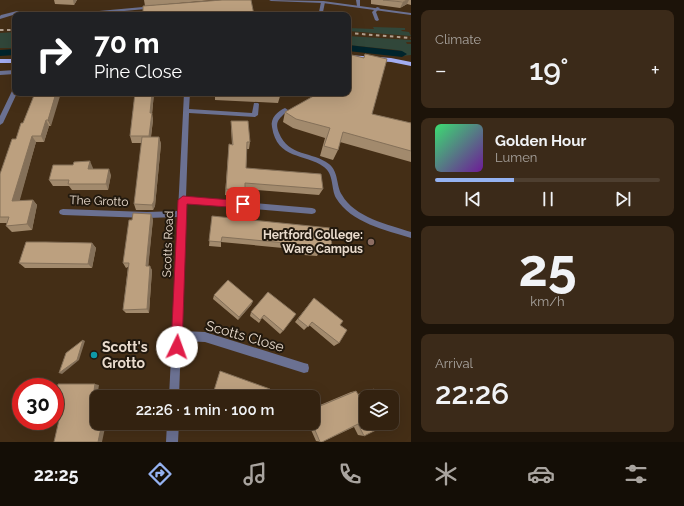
<!DOCTYPE html>
<html lang="en">
<head>
<meta charset="utf-8">
<style>
  body { margin:0; font-family:Raleway,sans-serif; background:#3b2a19; color:#f1f3f6; height:100vh; display:flex; flex-direction:column; font-size:15px; white-space:nowrap }
  * { box-sizing:border-box; margin:0 }
  p { font-size:13px; color:#a9a49f }
  .icon { flex:none; width:22px; height:22px; fill:none; stroke:currentColor; stroke-width:2; stroke-linecap:round; stroke-linejoin:round }
  .map { position:relative; flex:1; overflow:hidden }
  .side { display:flex; flex-direction:column; gap:10px; padding:10px; background:#1c1309; width:273px }
  .side>* { flex:none }
  .banner { position:absolute; left:12px; top:12px; width:339px; height:84px; border-radius:8px; box-shadow:0 4px 16px #0002,0 0 0 1px #4e3f30; background:#202124; color:#fff; overflow:hidden }
  .tools { position:absolute; left:359px; top:390px; display:grid; gap:8px }
  .tools a { display:grid; place-items:center; width:40px; height:40px; border-radius:8px; background:#332210; box-shadow:0 4px 16px #0002,0 0 0 1px #4e3f30; font-size:20px }
  .speed { position:absolute; left:12px; top:378px; display:flex; gap:8px; font-size:20px; font-weight:700; text-align:center }
  .speed>* { display:grid; place-content:center; width:52px; height:52px; border-radius:50%; background:#332210; box-shadow:0 4px 16px #0002,0 0 0 1px #4e3f30; line-height:1 }
  .speed .limit { border:6px solid #d22; background:#fff; color:#111 }
  .pin { position:absolute; display:grid; place-items:center; width:34px; height:34px; color:#fff; margin:-17px; border-radius:8px; box-shadow:0 2px 6px #0006 }
  .me { position:absolute; width:44px; margin:-22px; rotate:3deg; stroke-linejoin:round; filter:drop-shadow(0 0 3px #0008) }
  .turn { display:flex; align-items:center; gap:14px; height:84px; padding:0 16px; font-size:18px }
  .turn .icon { width:52px; height:52px; stroke-width:2.5 }
  .turn b { display:block; font-size:28px; line-height:34px }
  .big { font-size:30px; font-weight:600; line-height:1.1 }
  .side .widget { flex:1; display:flex; flex-direction:column; justify-content:center; gap:6px; min-width:0; padding:0 14px; border-radius:8px; background:#3b2a19 }
  .side .dial { align-items:center; gap:0 }
  .dial b { font-size:52px; line-height:1 }
  .song { display:flex; align-items:center; gap:12px }
  .cover { width:48px; height:48px; border-radius:6px; background:linear-gradient(135deg,hsl(140 70% 55%),hsl(280 70% 35%)) }
  .played { height:4px; border-radius:2px; background:linear-gradient(90deg,#95b2f1 35%,#4e3f30 35%) }
  .keys { display:flex; justify-content:space-around; direction:ltr }
  .heat { display:flex; justify-content:space-between; align-items:center; font-size:22px; direction:ltr }
  .trip { position:absolute; left:90px; top:390px; width:230px; height:40px; border-radius:8px; background:#332210; box-shadow:0 4px 16px #0002,0 0 0 1px #4e3f30; font-weight:600; line-height:40px; text-align:center }
  .tabs { display:flex; height:64px; justify-content:space-around; align-items:center; background:#140e06; color:#a9a49f }
  .tabs .icon { width:28px; height:28px }
  .tabs .on { color:#95b2f1 }
  .tabs b { font-size:18px; color:#f1f3f6 }
  main { display:flex; flex:1; min-height:0 }
  .map>svg:first-child { display:block }
  .green { fill:#31473a }
  .lines { fill:none; stroke-linecap:round; stroke-linejoin:round }
  .canal { fill:#00242c; fill-rule:evenodd }
  .lane { fill:#6b7192; fill-rule:evenodd }
  .street { fill:#6b7192; fill-rule:evenodd }
  .primary { fill:#a2adf1; fill-rule:evenodd }
  .rail { stroke:#b1a08f; stroke-width:2; stroke-dasharray:3.5 3.5; stroke-linecap:butt }
  .wall { fill:#a28a6d }
  .shaded-wall { fill:#847059 }
  .building { fill:#bca07f; stroke:#847059 }
  .route { fill:#e11d48; stroke:#92132f }
  .education-dot { fill:#8d6e63; stroke:#22190e; stroke-width:1.5 }
  .culture-dot { fill:#0f9aa8; stroke:#22190e; stroke-width:1.5 }
  .labels { text-anchor:middle; dominant-baseline:central; stroke-width:4; stroke-linejoin:round; paint-order:stroke }
  .street-label { font-size:12px; fill:#e9dbcd; stroke:#22190e }
  .poi-label { font-size:12px; font-weight:bold; fill:#e9dbcd; stroke:#22190e; text-anchor:end }
  .near-street-label { font-size:14px; fill:#e9dbcd; stroke:#22190e }
  .near-poi-label { font-size:14px; font-weight:bold; fill:#e9dbcd; stroke:#22190e; text-anchor:start }
</style>
</head>
<body>
<main>
<div class="map">
<svg width="411" height="442" viewBox="0 0 411 442">
  <rect width="100%" height="100%" fill="#442e16"/>
  <path class="green" d="M373,27L405,28V30H401L402,31L409,32L411,36L348,31V28L374,29Z
    M15,32V48H0V33Z
    M348,36L411,40V42H406L407,44H411V55L402,56V51L397,50L348,45Z"/>
  <g class="lines">
    <path class="canal" d="M348,45L402,51L407,54L402,57L348,51Z
      M15,49V55L0,56V50Z"/>
    <path class="lane" d="M356,0H360V7L357,6Z
      M323,1L325,2L323,12L321,13L319,12L321,2Z
      M377,7L380,8L376,12L379,20L377,21L375,20L372,12Z
      M285,108L288,110C280,119 274,120 279,133C289,157 312,151 329,164C339,172 336,186 342,195C354,217 389,225 411,232V238C386,230 351,223 336,198C331,189 334,174 324,167C305,153 277,160 272,127C270,118 278,111 285,108Z"/>
    <path class="street" d="M269,0L323,1L411,13V15L323,3L271,1Z
      M154,6L156,7V8L82,15H64L66,14Z
      M17,11L25,13L29,15H13L0,19V16L1,15Z
      M15,70V74L0,75V71Z
      M15,89V93H17L3,123L0,125V116L12,91Z
      M184,93H190L189,109L252,113L254,103H258L259,104L258,115L255,117L189,113L186,197L312,208L315,209L316,211L315,213L312,214L186,203L182,331L205,332L304,363L308,364L309,368L308,372L304,373L205,342L181,341L179,397H169L178,217L147,218L63,215L60,214L59,212L60,210L63,209L147,212L178,211Z
      M167,423H179L178,442H166Z"/>
    <path class="primary" d="M348,55L391,58L411,62V66L391,62L348,59Z
      M0,59H15V63H0Z"/>
    <path class="rail" d="M0,30H15
      M348,33L411,38"/>
  </g>
  <path class="wall" d="M54,0H77L74,5L55,4Z
    M144,0H213L145,6Z
    M371,0H411V5L407,4L400,8L371,4Z
    M365,54L372,114L411,123V162L340,142L338,150L333,160L320,156L325,138L293,128L283,122L285,112L348,93L351,58L364,57Z
    M35,93L51,126H49L44,142H36L19,201L33,200L37,205L32,230L12,232L6,226L7,223H0V174L23,123Z
    M135,93H154L152,114L153,120L151,137H159L161,144L155,206L153,210H136L134,204L142,143H132L130,136Z
    M215,93H281L278,103L215,100Z
    M231,121L250,142L249,149H247L246,168L323,189L319,195L245,189L244,197L225,195L229,144L232,145L231,127Z
    M93,168V169L111,175L108,190H72L69,186H53L49,180Z
    M212,216L332,247L329,252L320,251L317,256L304,255V250L221,242V247L209,246Z
    M153,219L148,266L152,270L149,313H126L123,310L128,267L126,268L123,263Z
    M92,243L96,248L92,268H25L19,263Z
    M268,292L283,331L280,334L262,318L259,323L250,316L251,312Z
    M214,295L253,301L251,305L238,320L213,299Z
    M314,298L340,325L339,343L334,346L309,325L304,330L295,322Z
    M374,389L364,436L358,435L354,427L322,442L316,441L308,423H313V408L351,392L356,391L358,394L368,390Z"/>
  <path class="shaded-wall" d="M73,0H77L74,5Z
    M407,0H409L407,4L400,8L403,2Z
    M56,93H61L51,126L48,120Z
    M152,93H154L152,114L153,120L150,143L149,136L150,113Z
    M46,120L49,126L44,142L41,136Z
    M32,136L36,142L18,207L12,201Z
    M159,137L161,144L155,206L153,210L152,205Z
    M90,161L93,168L91,175L88,169Z
    M109,169L111,175L108,190L106,184Z
    M33,200L37,205L32,230L27,224Z
    M151,214L153,219L148,270L146,266Z
    M92,243L96,248L92,268L88,264Z
    M150,266L152,270L149,313L147,309Z
    M253,301L251,305L238,320L239,317Z
    M83,340L85,341L79,360L62,374L59,373Z
    M95,384L99,385L94,416H90Z
    M102,423H106L102,442H98Z"/>
  <path class="building" d="M222,0H251L254,15H227V14L143,15V6Z
    M383,0H407L403,2Z
    M365,54L387,59L372,114L411,123V151L343,132L338,150L324,146L330,128L296,119L285,112L319,93H348V58H351L352,55L364,58Z
    M35,93H56L48,120H46L41,136H32L12,201L33,200L27,224L6,226L9,217H0V174L12,139H16L21,123H23Z
    M135,93H152L150,113H152L149,136H130Z
    M231,121H248L250,142H247L246,168L321,174L323,189L245,183V191L226,189L229,144L233,145Z
    M142,137H159L154,201L152,205L134,204Z
    M90,161L88,169H109L106,184H68L69,180H49L53,165H73L74,162Z
    M133,213L151,214L146,266H150L147,309L123,310L129,263H123L129,220H132Z
    M212,216L330,228L332,247L320,246V251L308,250L307,245L222,237L221,242L209,241Z
    M26,242H46L92,243L88,264L19,263Z
    M228,280L253,301L239,317L214,295Z
    M268,292L296,314L283,331L264,315L260,320L251,312Z
    M314,298L343,321L340,325L347,330L339,343L312,322L308,327L298,319Z
    M83,340L77,360L59,373L66,353Z
    M220,371L270,389L269,395L276,397H212Z
    M58,384H95L90,416L97,417V423H102L98,442H54L61,411H55V399Z
    M374,389L379,397H366V423H372L376,430L364,436L358,424L322,442H320L312,423H313V409L356,391L359,396Z
    M276,423H284L283,426Z"/>
  <path class="route" d="M183,196L243,201L248,204L243,208L187,204L182,347L181,351L177,353L173,351L171,347L178,200Z"/>
  <circle class="education-dot" cx="371" cy="242" r="4"/>
  <circle class="culture-dot" cx="94" cy="355" r="4"/>
  <g class="labels">
    <g class="street-label">
      <text transform="translate(99 201) rotate(2)">The Grotto</text>
      <text transform="translate(168 244) rotate(-88)">Scotts Road</text>
    </g>
    <g class="poi-label">
      <text x="363" y="235">Hertford College:<tspan x="363" dy="14">Ware Campus</tspan></text>
    </g>
    <g class="near-street-label">
      <text transform="translate(245 336) rotate(16)">Scotts Close</text>
    </g>
    <g class="near-poi-label">
      <text x="102" y="347">Scott's<tspan x="102" dy="16">Grotto</tspan></text>
    </g>
  </g>
</svg>
<div class="tools">
<a><svg class="icon" aria-label="layers" viewBox="0 0 24 24"><path d="M12 4l9 5-9 5-9-5zM3 14l9 5 9-5"/></svg></a>
</div>
<div class="speed"><div class="limit">30</div></div>
<div class="pin" style="left:243px;top:204px;background:#d93025"><svg class="icon" aria-label="arrive" viewBox="0 0 24 24"><path d="M6 21V4h12l-3 4 3 4H6"/></svg></div>
<svg class="me" style="left:177px;top:347px" viewBox="-20 -20 40 40"><circle r="19" fill="#fff"/><path d="M0-13L10 11 0 6-10 11z" fill="#e11d48"/></svg>
<div class="trip">22:26 · 1 min · 100 m</div>
<div class="banner">
<div class="turn"><svg class="icon" aria-label="right" viewBox="0 0 24 24"><path d="M7 20v-9h11M14 6l5 5-5 5"/></svg><div><b>70 m</b>Pine Close</div></div>
</div>
</div>
<section class="side">
<div class="widget"><p>Climate</p>
<div class="heat"><a>−</a><b class="big">19°</b><a>+</a></div>
</div>
<div class="widget">
<div class="song"><i class="cover"></i><div><b>Golden Hour</b><p>Lumen</p></div></div>
<div class="played"></div>
<div class="keys"><svg class="icon" aria-label="previous" viewBox="0 0 24 24"><path d="M18 5L8 12l10 7zM5 5v14"/></svg><svg class="icon" aria-label="pause" viewBox="0 0 24 24"><path d="M8 5v14M16 5v14"/></svg><svg class="icon" aria-label="next" viewBox="0 0 24 24"><path d="M6 5l10 7-10 7zM19 5v14"/></svg></div>
</div>
<div class="widget dial"><b>25</b><p>km/h</p></div>
<div class="widget"><p>Arrival</p><b class="big">22:26</b></div>
</section>
</main>
<nav class="tabs">
<b>22:25</b>
<svg class="icon on" aria-label="directions" viewBox="0 0 24 24"><path d="M12 3l9 9-9 9-9-9zM9 14v-3h6M13 9l2 2-2 2"/></svg>
<svg class="icon" aria-label="music" viewBox="0 0 24 24"><path d="M9 18V5l10-2v13"/><circle cx="6" cy="18" r="3"/><circle cx="16" cy="16" r="3"/></svg>
<svg class="icon" aria-label="phone" viewBox="0 0 24 24"><path d="M5 4h4l2 5-3 2q2 4 5 5l2-3 5 2v4C11 20 4 13 5 4z"/></svg>
<svg class="icon" aria-label="climate" viewBox="0 0 24 24"><path d="M12 3v18M4 7l16 10M4 17L20 7"/></svg>
<svg class="icon" aria-label="car" viewBox="0 0 24 24"><path d="M5 17H2v-5l4-1 3-4h7l3 4 3 1v5h-3M9 17h6M6 11h13"/><circle cx="7" cy="17" r="2"/><circle cx="17" cy="17" r="2"/></svg>
<svg class="icon" aria-label="filters" viewBox="0 0 24 24"><path d="M4 7h16M4 17h16"/><circle cx="9" cy="7" r="2"/><circle cx="15" cy="17" r="2"/></svg>
</nav>
</body>
</html>
